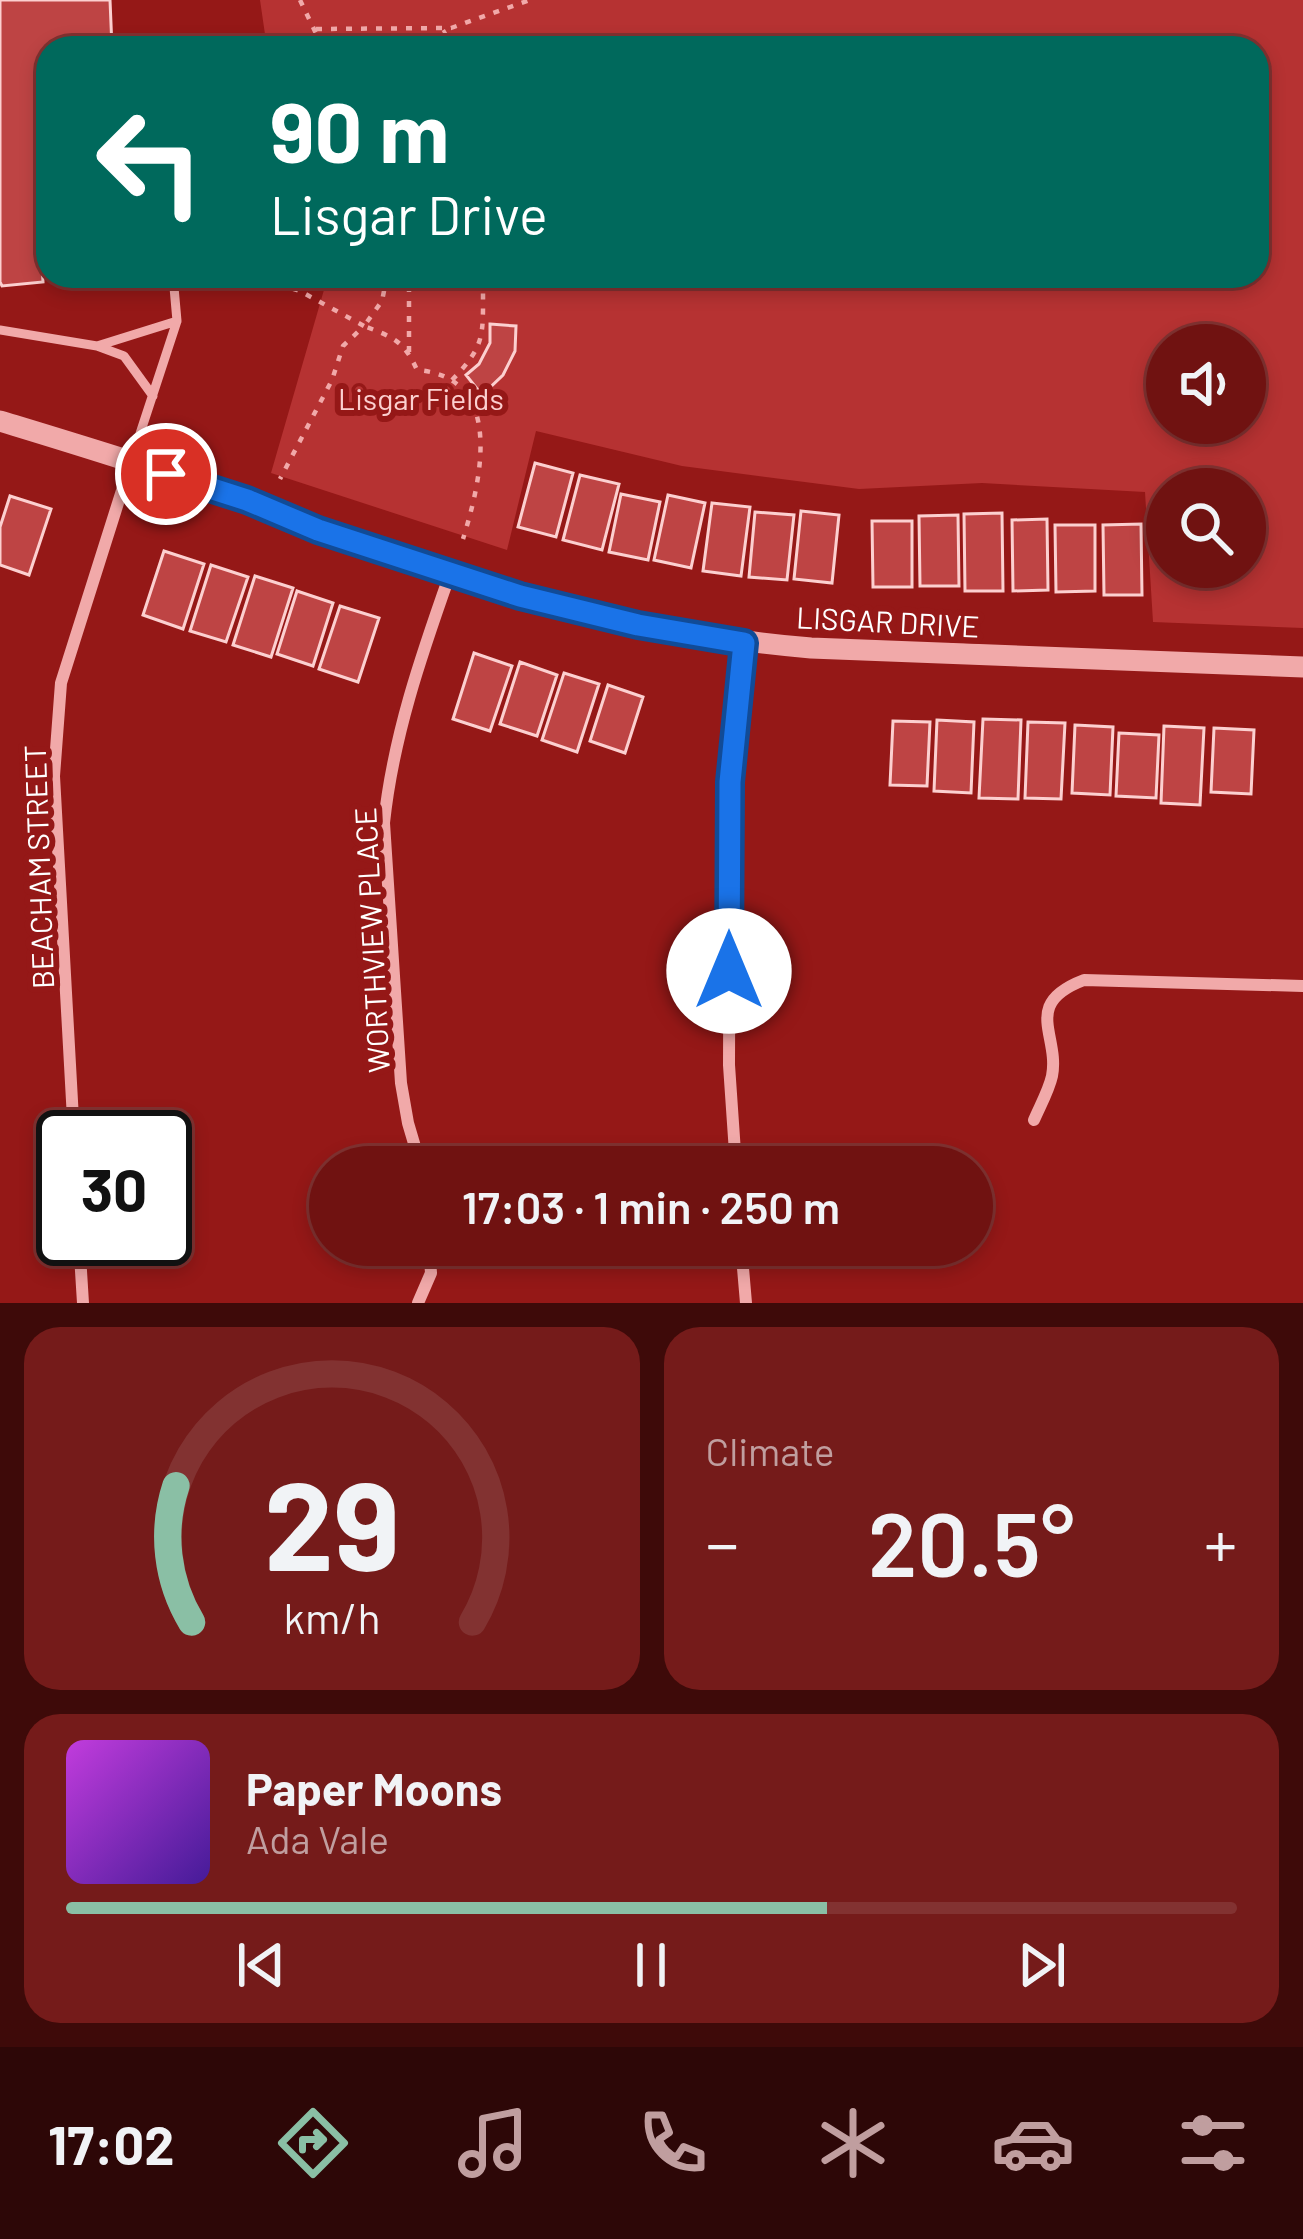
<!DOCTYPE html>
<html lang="en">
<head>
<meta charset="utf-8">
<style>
  body { margin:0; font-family:Barlow,sans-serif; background:#751b1a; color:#f1f3f6; height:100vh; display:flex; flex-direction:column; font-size:45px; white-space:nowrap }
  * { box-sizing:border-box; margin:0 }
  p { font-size:39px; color:#c09e9f }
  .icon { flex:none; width:66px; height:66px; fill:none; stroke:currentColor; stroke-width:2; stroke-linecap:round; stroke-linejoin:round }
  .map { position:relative; height:1303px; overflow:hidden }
  .drawer { display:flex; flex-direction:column; gap:24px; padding:24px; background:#3e0a09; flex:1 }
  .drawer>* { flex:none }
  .banner { position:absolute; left:36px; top:36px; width:1233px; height:252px; border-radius:36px; box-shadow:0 6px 18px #0003,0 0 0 3px #823231; background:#00695c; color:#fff; overflow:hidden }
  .buttons { position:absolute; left:1146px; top:324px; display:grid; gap:24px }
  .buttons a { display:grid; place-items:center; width:120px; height:120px; border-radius:50%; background:#701211; box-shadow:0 6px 18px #0003,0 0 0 3px #823231; font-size:60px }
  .speed { position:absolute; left:36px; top:1110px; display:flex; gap:24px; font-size:60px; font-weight:700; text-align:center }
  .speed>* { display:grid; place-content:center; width:156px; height:156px; border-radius:50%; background:#701211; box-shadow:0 6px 18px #0003,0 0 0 3px #823231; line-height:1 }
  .speed .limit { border:6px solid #111; border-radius:18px; background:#fff; color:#111 }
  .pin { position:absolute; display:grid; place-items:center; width:102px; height:102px; color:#fff; margin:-51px; border:6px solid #fff; border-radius:50%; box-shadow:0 3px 12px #0007 }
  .me { position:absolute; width:132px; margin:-66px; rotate:0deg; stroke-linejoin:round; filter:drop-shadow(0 0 9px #0008) }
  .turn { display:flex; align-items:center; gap:42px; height:252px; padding:0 36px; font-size:54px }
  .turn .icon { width:156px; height:156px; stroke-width:2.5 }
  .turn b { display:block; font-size:84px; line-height:102px }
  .big { font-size:90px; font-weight:600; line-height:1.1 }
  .drawer .tile { flex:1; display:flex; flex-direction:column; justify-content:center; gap:18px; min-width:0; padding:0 42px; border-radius:36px; background:#751b1a }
  .drawer .dial { align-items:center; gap:0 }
  .dial svg { height:312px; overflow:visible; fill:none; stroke:#823231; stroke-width:7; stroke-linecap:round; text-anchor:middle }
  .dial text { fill:#f1f3f6; stroke:none }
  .song { display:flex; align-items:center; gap:36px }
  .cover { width:144px; height:144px; border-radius:18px; background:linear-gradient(135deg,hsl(290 70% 55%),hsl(260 70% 35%)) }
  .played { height:12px; border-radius:6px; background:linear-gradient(90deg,#8abfa5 65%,#823231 65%) }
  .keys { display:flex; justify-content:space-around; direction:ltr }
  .heat { display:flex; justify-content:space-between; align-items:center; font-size:66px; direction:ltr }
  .drawer .tiles { flex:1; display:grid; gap:24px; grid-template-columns:1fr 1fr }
  .tile:last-child { grid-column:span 2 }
  .trip { position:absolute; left:309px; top:1146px; width:684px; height:120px; border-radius:60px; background:#701211; box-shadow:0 6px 18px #0003,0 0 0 3px #823231; font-weight:600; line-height:120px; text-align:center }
  .tab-bar { display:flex; height:192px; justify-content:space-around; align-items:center; background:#2d0707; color:#c09e9f }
  .tab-bar .icon { width:84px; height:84px }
  .tab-bar .current { color:#8abfa5 }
  .tab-bar b { font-size:54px; color:#f1f3f6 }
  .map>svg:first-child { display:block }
  .green { fill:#b63232; fill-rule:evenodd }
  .building { fill:#be4444; stroke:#fcd0d0; stroke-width:3 }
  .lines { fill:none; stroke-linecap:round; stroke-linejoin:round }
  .path { stroke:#f1a9a9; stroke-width:4.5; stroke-dasharray:6 9; stroke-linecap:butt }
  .service { stroke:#f1a9a9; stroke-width:9 }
  .minor { stroke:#f1a9a9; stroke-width:12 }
  .tertiary { stroke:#f1a9a9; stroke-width:21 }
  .route-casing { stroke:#114b97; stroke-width:30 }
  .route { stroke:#1a73e8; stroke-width:21 }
  .labels { text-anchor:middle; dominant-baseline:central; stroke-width:12; stroke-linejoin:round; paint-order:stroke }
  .park-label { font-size:30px; fill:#fcd0d0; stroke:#951817 }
  .street-label { font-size:30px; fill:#fff; stroke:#951817 }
</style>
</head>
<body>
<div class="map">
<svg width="1303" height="1303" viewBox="0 0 1303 1303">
  <rect width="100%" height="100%" fill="#951817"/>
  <path class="green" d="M260,0H1303V628L1153,622L1145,492L982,483L859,489L682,466L536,431L507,550L271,473L328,276H1257V48H267ZM1167,345H1245V423H1167ZM1167,489H1245V567H1167Z"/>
  <path class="building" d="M0,0H110L112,48H48V264L42,265L43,282L2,286L0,282Z
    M490,324L516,326L515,351L503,375L482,395L466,375L479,364L490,343Z
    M535,463L573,473L556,537L518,527Z
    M580,475L619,484L602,550L563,540Z
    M621,494L660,502L648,560L609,552Z
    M668,495L705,503L691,568L654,560Z
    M10,496L51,509L29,575L0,565V527Z
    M712,503L750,507L741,576L703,571Z
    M801,511L839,515L832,583L794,579Z
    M755,512L794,515L787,580L749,577Z
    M1002,513L1003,591H965L964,514Z
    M958,515L959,586H920L919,516Z
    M1047,519L1048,590L1013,591L1012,520Z
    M872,521H912V587H873Z
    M1141,524L1142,595H1104L1103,525Z
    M1055,525H1095V591L1056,592Z
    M164,551L204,564L183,629L143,615Z
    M211,565L248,577L226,642L190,631Z
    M255,576L293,588L271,657L233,645Z
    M297,591L333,603L313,666L277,654Z
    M340,606L379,618L358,682L319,669Z
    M474,653L512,666L490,731L453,719Z
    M520,662L557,675L537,736L500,724Z
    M564,673L599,684L577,752L542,740Z
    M608,685L643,697L625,753L590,741Z
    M983,719L1021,720L1018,799L979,798Z
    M937,720L974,722L971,793L934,791Z
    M893,721L930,722L927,786L890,785Z
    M1028,722L1065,723L1061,799L1025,798Z
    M1075,725L1113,727L1110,795L1072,793Z
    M1164,726L1204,728L1200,805L1161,803Z
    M1214,728L1254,730L1251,794L1211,792Z
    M1119,733L1159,735L1156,798L1116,796Z"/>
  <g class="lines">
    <path class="path" d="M300,0L323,48
      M316,29L451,28L530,0
      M417,48L446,31
      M249,276L300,291L364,326L343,346L332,380L280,479
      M387,276L382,301L364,326C393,337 404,341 417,370C506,377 481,481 463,539
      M478,276L483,290
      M409,352V276
      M452,380C485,346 483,336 483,290L463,276"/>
    <path class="service" d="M0,330L97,346L177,321L173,276
      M97,346L124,356L153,396
      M132,458L177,321"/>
    <path class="minor" d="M1034,1120C1040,1106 1049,1090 1052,1076C1060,1035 1021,1004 1084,980L1303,986
      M74,1137L54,776L61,683L131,462
      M421,1167L408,1123L401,1083L384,823C393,737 421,656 450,574
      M736,1167L729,1065L730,782L744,643
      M79,1239L83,1303
      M741,1245L746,1303
      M418,1303L431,1273L429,1245"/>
    <path class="tertiary" d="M0,421C82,446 165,471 245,500C271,509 295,522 321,531C481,587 642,634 811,648L1303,667"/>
  </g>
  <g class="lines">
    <defs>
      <path id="route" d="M166,474L247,500L318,530L520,596L638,625L744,643L730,782L729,971"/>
    </defs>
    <use href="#route" class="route-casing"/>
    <use href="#route" class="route"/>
  </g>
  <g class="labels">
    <g class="park-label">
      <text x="421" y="398">Lisgar Fields</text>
    </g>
    <g class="street-label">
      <text transform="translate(888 621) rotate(3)">LISGAR DRIVE</text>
      <text transform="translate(38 867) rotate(-92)">BEACHAM STREET</text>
      <text transform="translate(371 940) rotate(-93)">WORTHVIEW PLACE</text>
    </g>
  </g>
</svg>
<div class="buttons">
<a><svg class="icon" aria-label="sound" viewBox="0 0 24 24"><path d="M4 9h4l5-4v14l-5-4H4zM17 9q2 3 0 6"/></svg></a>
<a><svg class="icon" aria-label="search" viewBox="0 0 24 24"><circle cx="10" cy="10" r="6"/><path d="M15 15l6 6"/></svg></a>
</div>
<div class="speed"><div class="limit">30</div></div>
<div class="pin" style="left:166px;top:474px;background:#d93025"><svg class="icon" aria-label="arrive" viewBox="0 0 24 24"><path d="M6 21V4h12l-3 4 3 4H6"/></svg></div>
<svg class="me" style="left:729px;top:971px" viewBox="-20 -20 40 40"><circle r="19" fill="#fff"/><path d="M0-13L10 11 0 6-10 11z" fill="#1a73e8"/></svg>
<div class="trip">17:03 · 1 min · 250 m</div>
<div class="banner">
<div class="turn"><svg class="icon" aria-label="left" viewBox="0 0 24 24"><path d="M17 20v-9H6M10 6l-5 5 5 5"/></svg><div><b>90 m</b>Lisgar Drive</div></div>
</div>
</div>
<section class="drawer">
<div class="tiles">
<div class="tile dial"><svg viewBox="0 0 100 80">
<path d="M14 69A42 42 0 1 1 86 69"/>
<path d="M14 69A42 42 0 0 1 10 34" stroke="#8abfa5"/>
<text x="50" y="56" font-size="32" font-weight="700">29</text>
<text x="50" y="72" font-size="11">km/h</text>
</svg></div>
<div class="tile"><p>Climate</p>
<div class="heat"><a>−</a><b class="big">20.5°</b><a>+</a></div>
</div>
<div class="tile">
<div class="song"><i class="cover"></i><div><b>Paper Moons</b><p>Ada Vale</p></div></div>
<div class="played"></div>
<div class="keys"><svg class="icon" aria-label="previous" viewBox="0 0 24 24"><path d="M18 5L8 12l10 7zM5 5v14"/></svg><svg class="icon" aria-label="pause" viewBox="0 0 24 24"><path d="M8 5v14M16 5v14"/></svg><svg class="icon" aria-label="next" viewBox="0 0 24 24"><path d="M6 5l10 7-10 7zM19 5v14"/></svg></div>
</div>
</div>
</section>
<nav class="tab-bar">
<b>17:02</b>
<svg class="icon current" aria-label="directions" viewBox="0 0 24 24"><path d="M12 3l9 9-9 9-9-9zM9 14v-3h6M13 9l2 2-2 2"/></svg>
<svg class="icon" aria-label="music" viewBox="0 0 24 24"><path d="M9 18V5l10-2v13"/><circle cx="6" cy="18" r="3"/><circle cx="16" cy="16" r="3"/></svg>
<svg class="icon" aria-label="phone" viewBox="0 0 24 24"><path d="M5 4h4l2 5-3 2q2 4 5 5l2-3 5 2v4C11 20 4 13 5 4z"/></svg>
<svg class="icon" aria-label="climate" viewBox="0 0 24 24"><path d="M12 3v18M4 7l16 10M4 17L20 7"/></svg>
<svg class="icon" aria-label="car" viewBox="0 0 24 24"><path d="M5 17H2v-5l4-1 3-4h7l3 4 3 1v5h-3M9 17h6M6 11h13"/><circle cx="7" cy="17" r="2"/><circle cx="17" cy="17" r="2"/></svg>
<svg class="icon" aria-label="filters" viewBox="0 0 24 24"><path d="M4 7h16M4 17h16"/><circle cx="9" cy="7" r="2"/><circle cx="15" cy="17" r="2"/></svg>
</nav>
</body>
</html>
